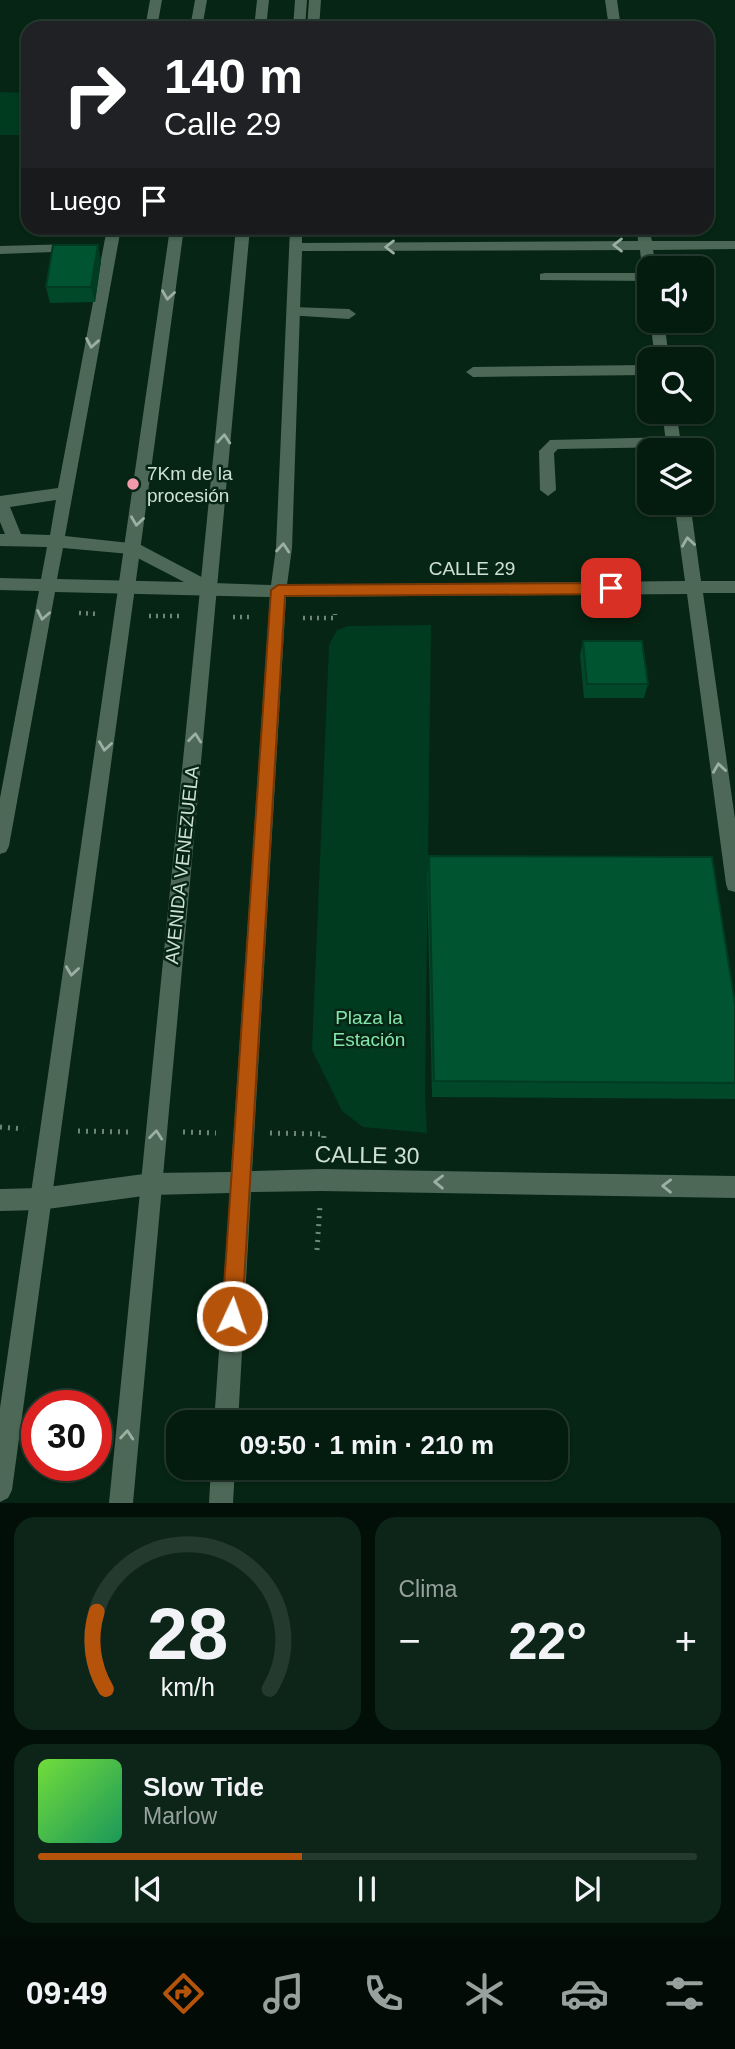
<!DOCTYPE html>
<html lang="es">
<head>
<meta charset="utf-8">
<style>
  body { margin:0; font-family:Helvetica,sans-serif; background:#0d2518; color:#f1f3f6; height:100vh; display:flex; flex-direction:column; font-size:26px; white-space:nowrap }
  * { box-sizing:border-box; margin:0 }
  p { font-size:23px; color:#97a19e }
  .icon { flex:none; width:38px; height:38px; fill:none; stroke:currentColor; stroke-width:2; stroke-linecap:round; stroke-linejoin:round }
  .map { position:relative; height:1503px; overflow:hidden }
  .side { display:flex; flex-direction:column; gap:14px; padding:14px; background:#020f08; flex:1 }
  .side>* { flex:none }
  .banner { position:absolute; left:21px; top:21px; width:693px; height:214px; border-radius:21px; box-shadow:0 2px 5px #0004,0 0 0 2px #253a2f; background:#202124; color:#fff; overflow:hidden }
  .fabs { position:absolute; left:637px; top:256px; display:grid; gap:14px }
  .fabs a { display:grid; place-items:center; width:77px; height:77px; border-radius:14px; background:#041c0f; box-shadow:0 2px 5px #0004,0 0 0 2px #253a2f; font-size:35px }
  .speed { position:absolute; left:21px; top:1390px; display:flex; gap:14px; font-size:35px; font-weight:700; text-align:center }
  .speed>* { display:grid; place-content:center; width:91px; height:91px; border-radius:50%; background:#041c0f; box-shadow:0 2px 5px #0004,0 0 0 2px #253a2f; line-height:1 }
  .speed .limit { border:10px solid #d22; background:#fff; color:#111 }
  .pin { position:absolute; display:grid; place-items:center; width:60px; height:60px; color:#fff; margin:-30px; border-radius:14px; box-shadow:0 4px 10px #0006 }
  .me { position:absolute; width:77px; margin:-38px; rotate:3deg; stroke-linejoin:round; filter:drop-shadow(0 0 5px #0008) }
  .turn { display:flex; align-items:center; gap:24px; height:147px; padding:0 28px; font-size:32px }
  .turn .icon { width:91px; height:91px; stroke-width:2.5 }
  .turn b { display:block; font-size:49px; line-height:60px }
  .then { display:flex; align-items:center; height:66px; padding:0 28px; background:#0003; gap:14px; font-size:26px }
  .big { font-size:52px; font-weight:700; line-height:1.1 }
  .side .tile { flex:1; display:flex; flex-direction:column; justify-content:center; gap:10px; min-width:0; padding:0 24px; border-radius:21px; background:#0d2518 }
  .side .dial { align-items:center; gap:0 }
  .dial svg { height:182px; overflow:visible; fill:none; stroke:#253a2f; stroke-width:7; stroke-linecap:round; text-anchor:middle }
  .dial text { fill:#f1f3f6; stroke:none }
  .song { display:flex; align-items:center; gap:21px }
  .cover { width:84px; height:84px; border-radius:10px; background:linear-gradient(135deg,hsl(100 70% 55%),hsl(150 70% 35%)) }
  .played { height:7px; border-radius:4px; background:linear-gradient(90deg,#b45309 40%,#253a2f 40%) }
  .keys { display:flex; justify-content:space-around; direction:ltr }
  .heat { display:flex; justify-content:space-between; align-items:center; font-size:38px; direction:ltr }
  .side .tiles { flex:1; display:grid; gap:14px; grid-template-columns:1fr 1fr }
  .tile:last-child { grid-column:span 2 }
  .trip { position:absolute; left:166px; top:1410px; width:402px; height:70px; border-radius:21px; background:#041c0f; box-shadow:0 2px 5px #0004,0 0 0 2px #253a2f; font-weight:700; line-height:70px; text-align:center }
  .dock { display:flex; height:112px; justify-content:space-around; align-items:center; background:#020b06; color:#97a19e }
  .dock .icon { width:49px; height:49px }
  .dock .on { color:#b45309 }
  .dock b { font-size:32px; color:#f1f3f6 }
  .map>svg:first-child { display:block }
  .green { fill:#003a1f }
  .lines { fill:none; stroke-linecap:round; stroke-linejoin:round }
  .path-far1 { stroke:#6f8779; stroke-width:4.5; stroke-dasharray:2 5; stroke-linecap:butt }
  .path { stroke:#6f8779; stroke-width:5; stroke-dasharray:2 6; stroke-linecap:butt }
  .service { fill:#4d6856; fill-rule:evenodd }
  .minor { fill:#4d6856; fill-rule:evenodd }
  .tertiary { fill:#4d6856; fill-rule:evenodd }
  .wall { fill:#014829 }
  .shaded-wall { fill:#013b22 }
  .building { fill:#015430; stroke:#013b22; stroke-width:2 }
  .oneway { stroke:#9bb0a2 }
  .route { fill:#b45309; stroke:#753606; stroke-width:2 }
  .poi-dot { fill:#f29aac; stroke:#062514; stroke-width:2.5 }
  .labels { text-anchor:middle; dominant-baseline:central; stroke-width:5; stroke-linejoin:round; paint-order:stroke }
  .poi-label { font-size:19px; fill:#cfe0d5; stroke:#062514; text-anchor:start }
  .street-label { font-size:19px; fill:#cfe0d5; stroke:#062514 }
  .park-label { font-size:19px; fill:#84e5ab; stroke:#062514 }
  .near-street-label { font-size:23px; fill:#cfe0d5; stroke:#062514 }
</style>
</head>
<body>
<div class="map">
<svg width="735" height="1503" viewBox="0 0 735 1503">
  <rect width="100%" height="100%" fill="#062514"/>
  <path class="green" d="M0,92L28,93V135H0Z
    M431,625L425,1096L427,1133L363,1127L342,1111L312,1050L329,645L337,630L348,626Z"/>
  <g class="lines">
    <path class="path-far1" d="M79,613L98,614
      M149,616H182
      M233,617H252
      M303,618H335V614"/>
    <path class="path" d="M0,1127L24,1129
      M78,1131L129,1132
      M183,1132L216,1133
      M270,1133L324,1134L323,1152
      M317,1250L320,1206"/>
    <path class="service" d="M545,273H649V281L540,280V274Z
      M292,307L349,309L356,314L349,319L287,315V309Z
      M649,365V375L473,377L466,372L473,367Z
      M674,437L681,442L674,447L558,449L554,453L556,490L548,496L540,490L539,451L550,440Z"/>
    <path class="minor" d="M150,0H162L157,28H145Z
      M309,0H321L319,28H307Z
      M605,0H617L621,28H609Z
      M107,228H121L65,536L139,544L213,583L271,585L276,548L290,228H302V243L638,241L637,228H649L652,241H735V249L653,250L656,268H649V272L642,268L640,250L302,251L292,548L287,585L685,581L674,502H690L701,581H735V593H703L735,819V892L728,890L726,884L687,594L286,597L252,1171L322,1169L735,1176V1198L322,1191L251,1192L238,1423H214L230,1193L151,1195L40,1210L0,1211V1189L40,1188L151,1173L231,1172L270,597L55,592L9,846L6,852L0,854V798L39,591L0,590V578L41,579L47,547L0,546V534H5L0,522V496L58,488ZM56,500L50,535L21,534L10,507ZM63,548L130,554L184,582L57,579Z
      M75,244L82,248L80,251L0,254V246Z
      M650,320H664L669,359H655Z
      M662,411H676L682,450H667Z
      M211,1468H235L233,1503H209Z"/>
    <path class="tertiary" d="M195,0H207L202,28H190Z
      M257,0H269L266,28H254Z
      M295,0H307L305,28H293Z
      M170,228H184L12,1490L8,1498L0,1502V1408Z
      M236,228H250L133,1503H109Z"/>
  </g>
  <path class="wall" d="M101,261L95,302L50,303L46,287Z
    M583,641L648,684L644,698H584L580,655Z
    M429,856L735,1004V1099L432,1097L427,877Z"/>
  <path class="shaded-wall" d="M98,245L101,261L95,302L91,287Z"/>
  <path class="building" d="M53,245H98L91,287H46Z
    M583,641H642L648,684H587Z
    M429,856L712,857L735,1004V1083L434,1081Z"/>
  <defs><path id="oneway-chevron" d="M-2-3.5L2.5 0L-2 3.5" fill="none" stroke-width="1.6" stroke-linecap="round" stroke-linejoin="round" transform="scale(1.75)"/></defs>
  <g class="oneway">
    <use href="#oneway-chevron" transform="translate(618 245) rotate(180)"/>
    <use href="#oneway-chevron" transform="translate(390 247) rotate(180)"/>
    <use href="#oneway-chevron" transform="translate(168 295) rotate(98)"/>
    <use href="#oneway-chevron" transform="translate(92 343) rotate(100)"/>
    <use href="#oneway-chevron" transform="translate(224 439) rotate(-85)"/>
    <use href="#oneway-chevron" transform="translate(137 521) rotate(98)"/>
    <use href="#oneway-chevron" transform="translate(688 542) rotate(-98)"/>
    <use href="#oneway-chevron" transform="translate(283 548) rotate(-85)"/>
    <use href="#oneway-chevron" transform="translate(43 615) rotate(101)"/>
    <use href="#oneway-chevron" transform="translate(195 738) rotate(-84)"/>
    <use href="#oneway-chevron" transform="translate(105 746) rotate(98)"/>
    <use href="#oneway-chevron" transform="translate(719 768) rotate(-98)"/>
    <use href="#oneway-chevron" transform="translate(72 971) rotate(98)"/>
    <use href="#oneway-chevron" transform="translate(156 1135) rotate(-84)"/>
    <use href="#oneway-chevron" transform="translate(439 1182) rotate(-179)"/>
    <use href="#oneway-chevron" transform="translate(667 1186) rotate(-179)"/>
    <use href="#oneway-chevron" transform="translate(127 1435) rotate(-85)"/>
  </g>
  <path class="route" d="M611,583L619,588L611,594L285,596L242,1316L239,1323L232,1326L225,1323L222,1316L271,590L278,585Z"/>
  <circle class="poi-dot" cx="133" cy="484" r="7"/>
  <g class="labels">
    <g class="poi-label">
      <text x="147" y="473">7Km de la<tspan x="147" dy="22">procesión</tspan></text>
    </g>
    <g class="street-label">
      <text x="472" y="568">CALLE 29</text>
      <text transform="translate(182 865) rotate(-84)">AVENIDA VENEZUELA</text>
    </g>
    <g class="park-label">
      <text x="369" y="1017">Plaza la<tspan x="369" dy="22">Estación</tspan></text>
    </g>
    <g class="near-street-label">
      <text transform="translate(367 1155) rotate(1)">CALLE 30</text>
    </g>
  </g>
</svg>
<div class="fabs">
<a><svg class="icon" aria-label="sound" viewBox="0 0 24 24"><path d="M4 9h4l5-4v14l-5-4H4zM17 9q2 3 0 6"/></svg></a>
<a><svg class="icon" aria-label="search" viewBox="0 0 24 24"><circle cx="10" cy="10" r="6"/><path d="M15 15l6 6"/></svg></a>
<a><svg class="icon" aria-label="layers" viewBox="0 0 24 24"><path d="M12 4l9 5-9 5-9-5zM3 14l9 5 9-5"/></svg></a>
</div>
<div class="speed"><div class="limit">30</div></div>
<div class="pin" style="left:611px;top:588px;background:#d93025"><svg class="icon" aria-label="arrive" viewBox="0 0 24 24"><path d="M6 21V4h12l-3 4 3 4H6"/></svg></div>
<svg class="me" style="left:232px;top:1316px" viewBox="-20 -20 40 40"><circle r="17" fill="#b45309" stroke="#fff" stroke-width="3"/><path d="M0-11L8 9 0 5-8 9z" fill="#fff"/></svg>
<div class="trip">09:50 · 1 min · 210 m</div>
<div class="banner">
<div class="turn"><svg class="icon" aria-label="right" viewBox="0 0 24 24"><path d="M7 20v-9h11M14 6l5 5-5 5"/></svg><div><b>140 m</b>Calle 29</div></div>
<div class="then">Luego<svg class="icon" aria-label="arrive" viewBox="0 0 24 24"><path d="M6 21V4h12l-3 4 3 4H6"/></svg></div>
</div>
</div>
<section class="side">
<div class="tiles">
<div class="tile dial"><svg viewBox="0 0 100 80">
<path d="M14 69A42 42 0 1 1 86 69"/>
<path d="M14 69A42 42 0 0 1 10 35" stroke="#b45309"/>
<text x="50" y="56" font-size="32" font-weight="700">28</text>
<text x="50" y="72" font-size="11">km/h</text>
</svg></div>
<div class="tile"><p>Clima</p>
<div class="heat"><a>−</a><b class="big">22°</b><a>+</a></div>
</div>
<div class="tile">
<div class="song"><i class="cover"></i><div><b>Slow Tide</b><p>Marlow</p></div></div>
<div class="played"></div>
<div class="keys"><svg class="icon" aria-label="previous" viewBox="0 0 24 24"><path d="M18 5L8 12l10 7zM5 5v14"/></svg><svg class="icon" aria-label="pause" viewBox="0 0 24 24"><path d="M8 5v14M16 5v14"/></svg><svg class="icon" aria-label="next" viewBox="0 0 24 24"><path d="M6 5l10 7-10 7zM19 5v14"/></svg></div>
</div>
</div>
</section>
<nav class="dock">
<b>09:49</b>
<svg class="icon on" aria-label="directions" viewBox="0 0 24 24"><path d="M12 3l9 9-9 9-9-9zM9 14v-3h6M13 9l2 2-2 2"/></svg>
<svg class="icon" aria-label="music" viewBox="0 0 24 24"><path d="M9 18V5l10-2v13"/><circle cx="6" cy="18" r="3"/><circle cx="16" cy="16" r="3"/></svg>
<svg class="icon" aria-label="phone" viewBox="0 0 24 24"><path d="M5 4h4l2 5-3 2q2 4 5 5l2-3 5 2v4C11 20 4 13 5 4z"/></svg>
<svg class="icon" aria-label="climate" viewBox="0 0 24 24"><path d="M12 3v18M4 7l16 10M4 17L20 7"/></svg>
<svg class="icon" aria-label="car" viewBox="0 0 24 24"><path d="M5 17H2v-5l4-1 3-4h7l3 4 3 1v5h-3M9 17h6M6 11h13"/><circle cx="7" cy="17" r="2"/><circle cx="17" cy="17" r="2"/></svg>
<svg class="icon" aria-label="filters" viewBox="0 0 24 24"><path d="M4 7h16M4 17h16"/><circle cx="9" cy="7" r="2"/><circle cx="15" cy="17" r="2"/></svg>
</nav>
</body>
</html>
